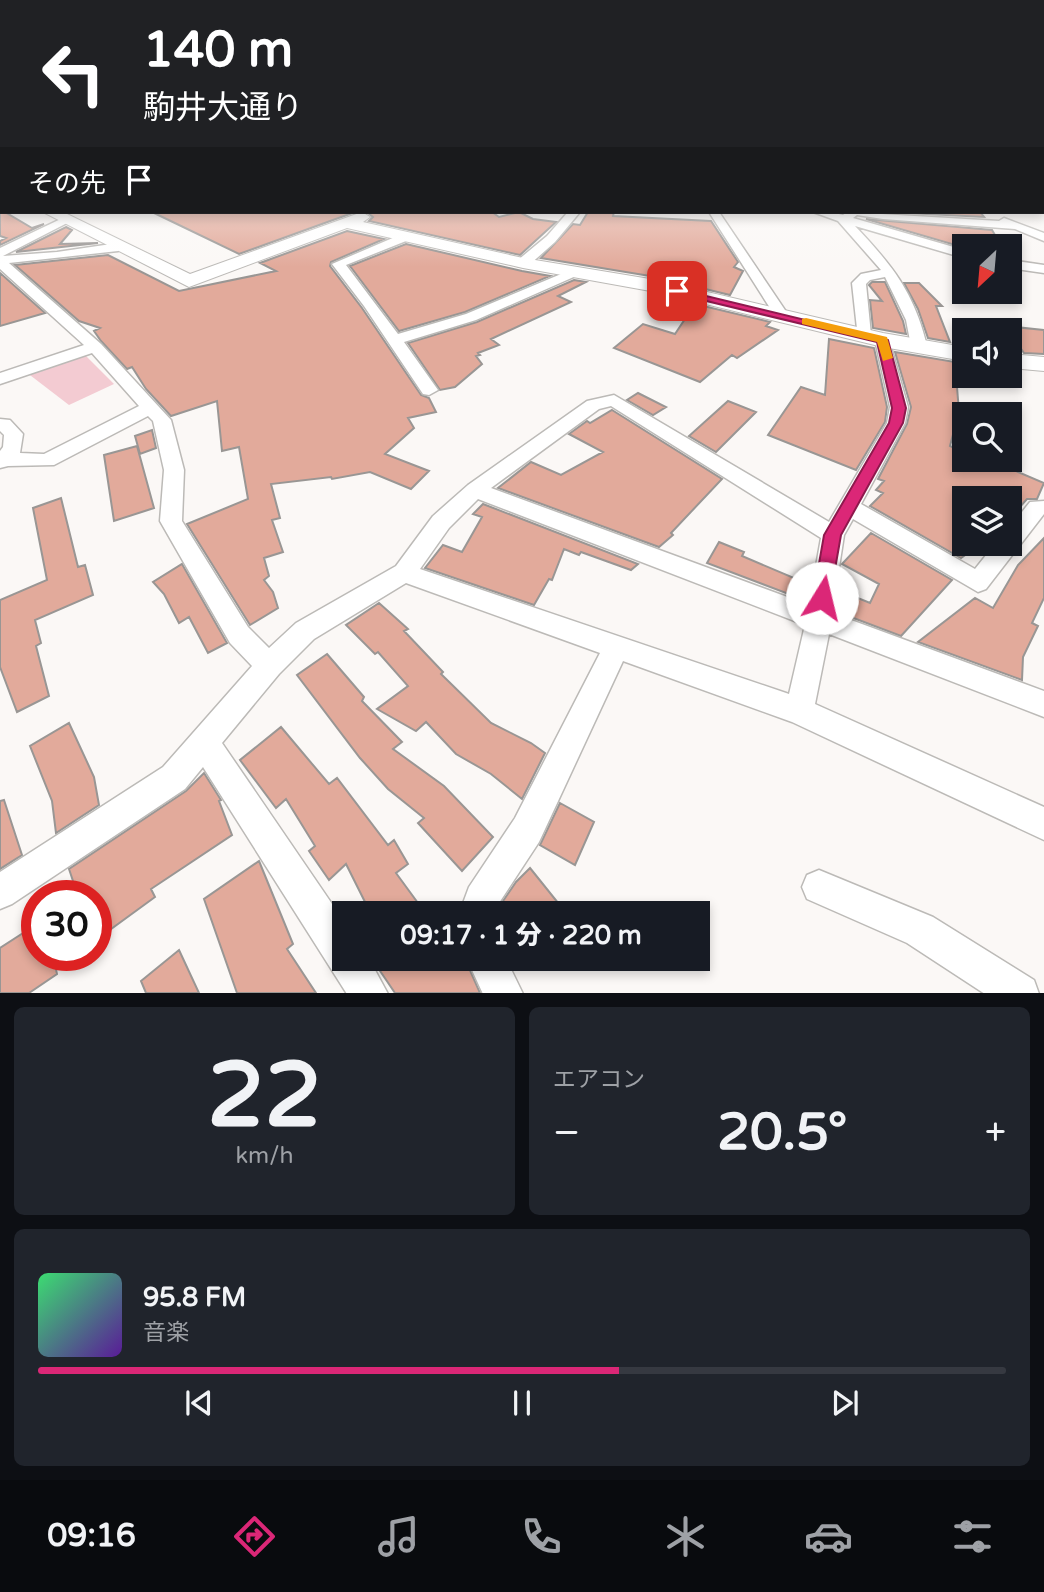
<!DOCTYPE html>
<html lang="ja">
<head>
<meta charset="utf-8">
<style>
  body { margin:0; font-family:"Varela Round","Noto Sans JP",sans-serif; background:#20242c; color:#f1f3f6; height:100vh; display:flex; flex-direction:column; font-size:26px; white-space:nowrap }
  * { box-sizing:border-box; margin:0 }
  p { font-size:23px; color:#9ea1a6 }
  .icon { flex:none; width:38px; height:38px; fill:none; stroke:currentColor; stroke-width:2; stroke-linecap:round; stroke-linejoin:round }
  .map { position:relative; height:993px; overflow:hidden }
  .panel { display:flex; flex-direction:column; gap:14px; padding:14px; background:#0d0f14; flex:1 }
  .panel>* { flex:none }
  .top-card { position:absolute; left:0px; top:0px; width:1045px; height:214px; box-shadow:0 4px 10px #0003; background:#202124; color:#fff; overflow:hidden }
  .needle { width:46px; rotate:206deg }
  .tools { position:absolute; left:952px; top:234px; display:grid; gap:14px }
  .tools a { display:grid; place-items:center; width:70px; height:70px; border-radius:0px; background:#171b24; box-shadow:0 4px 10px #0003; font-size:35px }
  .speed { position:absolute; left:21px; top:880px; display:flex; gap:14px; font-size:35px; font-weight:700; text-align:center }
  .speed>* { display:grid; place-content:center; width:91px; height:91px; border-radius:50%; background:#171b24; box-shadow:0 4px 10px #0003; line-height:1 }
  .speed .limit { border:10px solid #d22; background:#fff; color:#111 }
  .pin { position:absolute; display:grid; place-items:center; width:60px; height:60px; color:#fff; margin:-30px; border-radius:14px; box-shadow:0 4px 10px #0006 }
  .me { position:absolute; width:77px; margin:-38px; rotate:9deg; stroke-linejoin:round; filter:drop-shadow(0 0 5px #0008) }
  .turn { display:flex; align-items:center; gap:24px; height:147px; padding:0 28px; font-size:32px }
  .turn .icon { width:91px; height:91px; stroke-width:2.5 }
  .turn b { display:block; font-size:49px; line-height:60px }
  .then { display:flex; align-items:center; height:66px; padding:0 28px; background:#0003; gap:14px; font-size:26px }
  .big { font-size:52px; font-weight:800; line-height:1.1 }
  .panel .widget { flex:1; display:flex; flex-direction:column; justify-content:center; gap:10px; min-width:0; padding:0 24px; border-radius:10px; background:#20242c }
  .panel .dial { align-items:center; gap:0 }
  .dial b { font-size:91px; line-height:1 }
  .song { display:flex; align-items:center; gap:21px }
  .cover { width:84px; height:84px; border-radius:10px; background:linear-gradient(135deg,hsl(140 70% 55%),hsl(270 70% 35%)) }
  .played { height:7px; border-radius:4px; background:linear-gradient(90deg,#db2777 60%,#363941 60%) }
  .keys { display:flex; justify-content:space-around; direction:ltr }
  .heat { display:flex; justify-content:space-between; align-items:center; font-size:38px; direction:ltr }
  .panel .tiles { flex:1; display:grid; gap:14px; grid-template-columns:1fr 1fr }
  .widget:last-child { grid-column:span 2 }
  .trip { position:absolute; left:332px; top:901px; width:378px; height:70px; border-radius:0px; background:#171b24; box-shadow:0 4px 10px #0003; font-weight:800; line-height:70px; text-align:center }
  .tabs { display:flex; height:112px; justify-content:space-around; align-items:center; background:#090b0e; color:#9ea1a6 }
  .tabs .icon { width:49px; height:49px }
  .tabs .selected { color:#db2777 }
  .tabs b { font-size:32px; color:#f1f3f6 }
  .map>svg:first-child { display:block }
  .green { fill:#f3cbd2 }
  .building { fill:#e2aa9b; stroke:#999694; stroke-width:2 }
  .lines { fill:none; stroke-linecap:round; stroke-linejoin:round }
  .street-casing { stroke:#bcbab7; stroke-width:3 }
  .secondary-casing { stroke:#bcbab7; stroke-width:2 }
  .street { fill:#fff; fill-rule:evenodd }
  .secondary { fill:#fff; fill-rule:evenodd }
  .route { fill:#db2777; stroke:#8e194d; stroke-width:2 }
  .slow { fill:#f59e0b }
</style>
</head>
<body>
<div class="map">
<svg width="1044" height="994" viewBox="0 0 1044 994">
  <rect width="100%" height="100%" fill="#fbf8f6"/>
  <path class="green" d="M83,353L114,384L69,405L26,372Z"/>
  <path class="building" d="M0,209L32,228L44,224L0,245V241L6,238L0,236Z
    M152,212H355L239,254Z
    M367,212H492L499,217L519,212L533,219L556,222L520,255L369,221L373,217Z
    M588,212H614L613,216L711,221L738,262L734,267L743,271L730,295L656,277L541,258L573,224L580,225Z
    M887,212H980L984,217Z
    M866,219L992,230L1002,247H962Z
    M66,227L72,230L60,244L98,243L16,252Z
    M347,231L384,239L331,262L330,266L362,308L421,395L429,398L436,412L408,418L414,428L385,454L429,471L411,489L370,472L332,479L331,477L271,484L280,518L272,520L283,552L264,558L269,576L264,580L273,592L278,608L250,625L187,524L248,499L239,447L222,451L217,401L171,416L146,389L132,367L127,369L101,341L94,331L100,328L79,321L15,265L108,255L179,291L276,271L260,263Z
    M406,244L522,271L550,276L465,312L399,331L350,266Z
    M0,273L45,313L0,326Z
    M574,280L586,282L558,296L571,302L491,339L499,345L478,353L480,355L476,356L482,364L455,387L440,390L408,343L477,322Z
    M872,282H885L903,321L906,334L873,328L870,300L882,301L869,285Z
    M904,283H919L942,306H936L950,342L928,338L918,309Z
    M695,304L770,322L766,326L778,330L737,358L732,355L700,382L614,348L643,324L675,334Z
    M1005,326L1044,330V354L1024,353Z
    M829,339L874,348L887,407L885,422L856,470L768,435L801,387L825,395Z
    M895,352L955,362L959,412L950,446L964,453V460H990L1044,483L1037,499H1027L1010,518V499H964V545L972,550L961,558L870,506L883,493L876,490L884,481L878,479L907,424L911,407Z
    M638,393L666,407L653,415L627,400Z
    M728,401L756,412L716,452L689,436Z
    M612,410L722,479L671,533L673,535L659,547L498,488L531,462L561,475L603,452L569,434L587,421L590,423Z
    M152,430L156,448L140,454L135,436Z
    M137,446L154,508L114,521L104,455Z
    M61,498L78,567L85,565L93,595L35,620L41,643L36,646L49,696L17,712L0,667V600L47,580L33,508Z
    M483,504L638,564L631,570L581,552L579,555L564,549L552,580L549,579L534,605L425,568L443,545L462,552L482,517L473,514Z
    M871,533L952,580L901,636L835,611L838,590L870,603L879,584L842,564Z
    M1044,538V598L1032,623L1038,626L1023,657L1022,680L918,642L975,598L993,608L1018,565Z
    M719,542L744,552L742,556L796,579L798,574L811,579L807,601L707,563Z
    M182,564L227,643L208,653L189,617L179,623L164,594L153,582Z
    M379,603L408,629L404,631L443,672L441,674L491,723L531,743L545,753L522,799L491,774L456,754L426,722L416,731L377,709L408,686L378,652L375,654L346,625Z
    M327,654L364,697L362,701L402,742L393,749L444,786L493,837L462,871L418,823L424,818L388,789L360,758L297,675Z
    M69,723L94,777L99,805L56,833L52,801L30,746Z
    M281,727L329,784L337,778L388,845L394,840L408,864L396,873L426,914H371L346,864L329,880L309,851L315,846L286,799L276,808L240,760Z
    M204,773L221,800L219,801L232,835L151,889L155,897L96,940V896H78L69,869L186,791Z
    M4,800L22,855L0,869V801Z
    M560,803L594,822L575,865L540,845Z
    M259,861L293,944L287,949L316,993H237L204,899Z
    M530,868L567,914H502L499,907L516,882Z
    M37,924V956H53L57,974L29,993H0V948Z
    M179,950L199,993H146L141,981Z
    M372,959H465L480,993H395Z"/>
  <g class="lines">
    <defs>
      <path id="street" d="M0,128H2V132H0Z
        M1044,167V174H1043V167Z
        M1043,184H1044V190H1043Z
        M568,212H580L555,242L528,266H518V260L547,236Z
        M709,212H719L789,316L787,319H777Z
        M813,212H830L843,215L847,212L999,221L1004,218L1044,233V241L1015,229L883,219L857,215L853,218L964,250V258L855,226C892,265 914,292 927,346L919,351L911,346L906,320L885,277L870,280L866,284L871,335L868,338H858L852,283L861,274L881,270L838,221Z
        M67,216L73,219L71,221L3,256L57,252L118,243L124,247L118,251L9,263L101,344L171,420L184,470L182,521L248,627L269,648L296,623L396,566L433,516L468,485L587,401L614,395L829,522L887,423L890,407L875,340L883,335L888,337L908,407L905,423L861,504L975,569L995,544H1010V527L1030,502L1044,501V514L986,589L978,592L853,519L844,535L832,613L1044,691V717L829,634L815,704L1044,807V840L792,722L623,661L539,842L497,906L495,914H459L469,887L515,818L600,653L406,583L314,639L279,674L222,743L345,923V959H369L388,994H347L203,767L185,789L12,904L0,909V872L163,767L252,666L230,643L160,521L164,470L153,421L148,416L54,465L8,466L0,468V451L3,447L4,435L0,431V419L10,420L23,434L20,453L44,454L139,406L92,353L0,384V373L84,345L0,269V248ZM611,406L821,538L809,605L491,488L599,409ZM478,499L805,625L789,694L420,569L449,528Z
        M402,234L408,238L406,241L346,265L398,334L466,314L573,269H583L585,272L476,320L404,342L438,390L429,395L423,394L364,306L332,264Z
        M1010,260L1044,265V273L1010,268Z
        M819,870L933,917L1034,980L1039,994H985L907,943L807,899L802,887L807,875Z
        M467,959H506L523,994H483Z"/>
      <path id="secondary" d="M0,183H2V191H0Z
        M43,212H63L190,274L362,212L370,217L363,222L523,258L656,280L883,333L964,347V361L883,347L656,292L523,268L347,228L189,287Z
        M1010,354L1044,357V371L1010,368Z"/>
    </defs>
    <use href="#street" class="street-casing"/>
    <use href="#secondary" class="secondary-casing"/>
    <use href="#street" class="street"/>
    <use href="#secondary" class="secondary"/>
  </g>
  <linearGradient id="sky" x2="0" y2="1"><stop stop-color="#94bcc8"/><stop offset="0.48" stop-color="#fdfcfb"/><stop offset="1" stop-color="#fdfcfb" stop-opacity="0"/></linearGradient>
  <rect width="1044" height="267" fill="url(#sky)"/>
  <path class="route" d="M673,288L888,340L906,408L903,423L841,535L829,603L822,606L816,603L813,598L824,535L889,423L892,408L877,342L673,293Z"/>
  <path class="slow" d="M806,318L887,337L893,358L883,361L877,342L802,324V319Z"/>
</svg>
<div class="tools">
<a><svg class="needle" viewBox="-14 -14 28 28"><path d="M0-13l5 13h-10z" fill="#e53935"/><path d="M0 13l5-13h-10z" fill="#9ea1a6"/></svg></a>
<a><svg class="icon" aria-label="sound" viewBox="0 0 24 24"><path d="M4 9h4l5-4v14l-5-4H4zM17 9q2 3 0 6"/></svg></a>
<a><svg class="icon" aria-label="search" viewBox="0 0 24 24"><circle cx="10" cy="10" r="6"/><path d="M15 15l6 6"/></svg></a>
<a><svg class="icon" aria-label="layers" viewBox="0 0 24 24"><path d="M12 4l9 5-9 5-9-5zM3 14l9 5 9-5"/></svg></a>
</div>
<div class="speed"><div class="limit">30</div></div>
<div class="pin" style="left:677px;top:291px;background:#d93025"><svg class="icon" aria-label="arrive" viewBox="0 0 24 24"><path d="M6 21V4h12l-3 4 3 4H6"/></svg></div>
<svg class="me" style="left:822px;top:598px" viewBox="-20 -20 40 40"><circle r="19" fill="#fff"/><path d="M0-13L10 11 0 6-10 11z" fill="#db2777"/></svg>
<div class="trip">09:17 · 1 分 · 220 m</div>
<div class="top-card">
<div class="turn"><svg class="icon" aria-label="left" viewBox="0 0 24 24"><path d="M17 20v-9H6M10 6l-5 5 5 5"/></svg><div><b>140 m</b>駒井大通り</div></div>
<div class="then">その先<svg class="icon" aria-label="arrive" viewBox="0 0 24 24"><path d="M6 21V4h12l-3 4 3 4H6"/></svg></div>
</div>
</div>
<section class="panel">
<div class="tiles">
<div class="widget dial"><b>22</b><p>km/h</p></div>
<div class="widget"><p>エアコン</p>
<div class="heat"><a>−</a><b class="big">20.5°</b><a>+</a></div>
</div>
<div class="widget">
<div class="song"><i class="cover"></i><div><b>95.8 FM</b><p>音楽</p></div></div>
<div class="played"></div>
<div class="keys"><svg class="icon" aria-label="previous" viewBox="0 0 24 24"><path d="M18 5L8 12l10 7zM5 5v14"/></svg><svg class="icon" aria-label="pause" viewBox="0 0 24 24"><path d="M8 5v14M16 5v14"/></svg><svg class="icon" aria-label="next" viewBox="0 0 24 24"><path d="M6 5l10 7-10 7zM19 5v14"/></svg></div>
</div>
</div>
</section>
<nav class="tabs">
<b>09:16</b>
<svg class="icon selected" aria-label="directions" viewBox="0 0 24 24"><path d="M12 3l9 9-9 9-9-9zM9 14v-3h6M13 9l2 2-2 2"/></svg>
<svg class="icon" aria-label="music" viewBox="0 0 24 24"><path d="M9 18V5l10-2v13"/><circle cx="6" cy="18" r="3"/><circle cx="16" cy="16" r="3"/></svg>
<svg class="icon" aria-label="phone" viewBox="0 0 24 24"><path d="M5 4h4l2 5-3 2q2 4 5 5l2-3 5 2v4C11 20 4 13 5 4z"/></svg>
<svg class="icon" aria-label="climate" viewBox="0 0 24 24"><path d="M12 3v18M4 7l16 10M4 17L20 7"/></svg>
<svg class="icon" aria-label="car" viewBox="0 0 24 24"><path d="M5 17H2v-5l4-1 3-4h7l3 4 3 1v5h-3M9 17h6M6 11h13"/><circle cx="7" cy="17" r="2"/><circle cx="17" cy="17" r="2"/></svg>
<svg class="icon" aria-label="filters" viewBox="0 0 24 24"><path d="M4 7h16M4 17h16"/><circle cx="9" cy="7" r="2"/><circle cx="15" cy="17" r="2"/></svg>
</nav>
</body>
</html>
